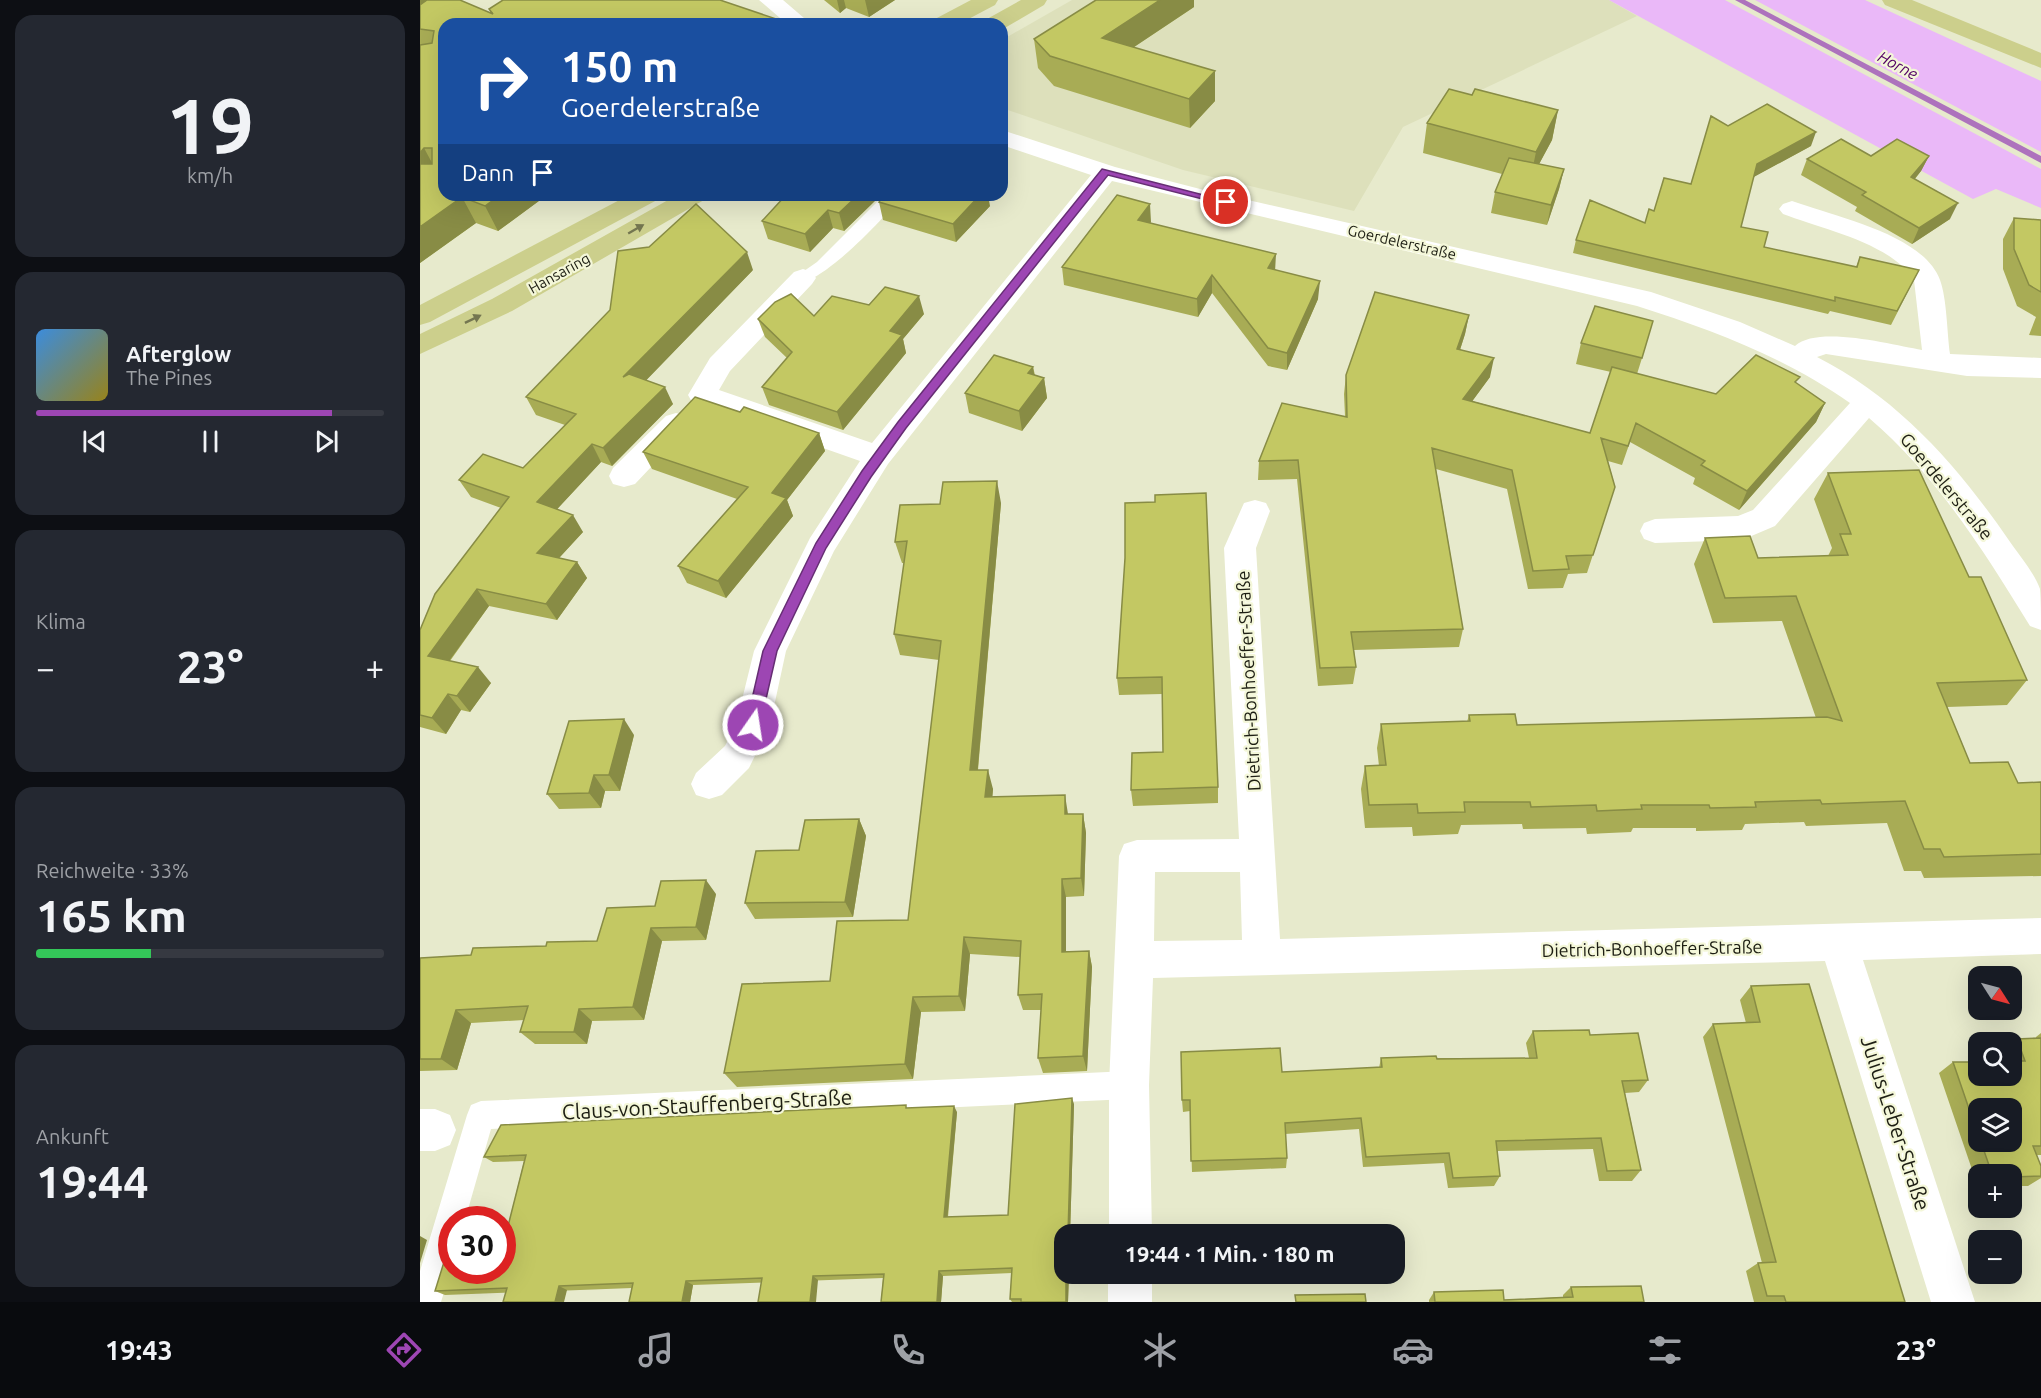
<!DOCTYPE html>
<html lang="de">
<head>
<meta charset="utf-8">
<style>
  body { margin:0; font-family:Ubuntu,sans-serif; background:#242831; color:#f1f3f6; height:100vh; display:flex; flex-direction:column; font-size:22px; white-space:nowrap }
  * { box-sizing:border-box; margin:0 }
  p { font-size:20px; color:#9ea1a6 }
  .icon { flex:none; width:33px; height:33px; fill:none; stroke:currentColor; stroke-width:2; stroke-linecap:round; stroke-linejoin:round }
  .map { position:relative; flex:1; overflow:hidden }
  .drawer { display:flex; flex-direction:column; gap:15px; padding:15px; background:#0d0f14; width:420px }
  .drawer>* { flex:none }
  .guide { position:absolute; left:18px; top:18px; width:570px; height:183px; border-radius:18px; box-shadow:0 6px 24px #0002; background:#1a4fa0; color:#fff; overflow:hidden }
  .needle { width:39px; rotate:126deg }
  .fabs { position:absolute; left:1548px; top:966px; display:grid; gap:12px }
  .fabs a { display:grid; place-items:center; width:54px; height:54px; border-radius:12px; background:#171b24; box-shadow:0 6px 24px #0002; font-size:30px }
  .speed { position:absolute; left:18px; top:1206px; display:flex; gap:12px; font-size:30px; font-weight:700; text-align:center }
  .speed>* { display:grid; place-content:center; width:78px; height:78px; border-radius:50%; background:#171b24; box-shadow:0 6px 24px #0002; line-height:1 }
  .speed .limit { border:9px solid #d22; background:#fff; color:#111 }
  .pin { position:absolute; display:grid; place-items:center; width:51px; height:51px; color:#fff; margin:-26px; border:3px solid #fff; border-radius:50%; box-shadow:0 2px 6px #0007 }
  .me { position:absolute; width:66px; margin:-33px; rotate:13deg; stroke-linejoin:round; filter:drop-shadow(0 0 4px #0008) }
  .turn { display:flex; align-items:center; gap:21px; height:126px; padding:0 24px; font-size:27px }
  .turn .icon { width:78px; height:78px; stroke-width:2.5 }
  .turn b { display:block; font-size:42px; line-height:51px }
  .then { display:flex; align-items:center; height:57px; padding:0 24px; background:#0003; gap:12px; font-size:22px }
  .big { font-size:45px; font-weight:700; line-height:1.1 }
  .drawer .tile { flex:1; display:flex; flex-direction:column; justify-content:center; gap:9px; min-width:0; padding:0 21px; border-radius:18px; background:#242831 }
  .drawer .dial { align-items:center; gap:0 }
  .dial b { font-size:78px; line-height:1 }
  .song { display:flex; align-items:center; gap:18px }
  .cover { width:72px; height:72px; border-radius:9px; background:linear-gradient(135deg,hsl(210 70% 55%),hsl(50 70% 35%)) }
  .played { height:6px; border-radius:3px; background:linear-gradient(90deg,#9d46b3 85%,#363941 85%) }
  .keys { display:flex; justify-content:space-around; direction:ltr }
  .heat { display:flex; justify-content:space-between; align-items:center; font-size:33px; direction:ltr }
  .charge { height:9px; border-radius:4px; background:linear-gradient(90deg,#34c759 33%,#363941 0) }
  .trip { position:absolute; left:634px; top:1224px; width:351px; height:60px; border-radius:18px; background:#171b24; box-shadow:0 6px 24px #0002; font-weight:700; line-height:60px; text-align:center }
  .dock { display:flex; height:96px; justify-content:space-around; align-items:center; background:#090b0e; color:#9ea1a6 }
  .dock .icon { width:42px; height:42px }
  .dock .on { color:#9d46b3 }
  .dock b { font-size:27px; color:#f1f3f6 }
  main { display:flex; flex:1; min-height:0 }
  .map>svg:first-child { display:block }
  .built { fill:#dde0bb }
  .green { fill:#eab8f8 }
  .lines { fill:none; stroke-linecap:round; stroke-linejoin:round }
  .stream { fill:#ad72bd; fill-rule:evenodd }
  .service { fill:#fff; fill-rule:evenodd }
  .minor { fill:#fff; fill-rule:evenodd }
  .primary { fill:#cccf8c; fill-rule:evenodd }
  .wall { fill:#a8ac55; fill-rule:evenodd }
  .shaded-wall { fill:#888c45 }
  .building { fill:#c3c863; stroke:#888c45; stroke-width:1.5 }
  .oneway { fill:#747650 }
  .route { fill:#9d46b3; stroke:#662e74; stroke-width:1.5 }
  .labels { text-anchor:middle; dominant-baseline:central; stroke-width:4.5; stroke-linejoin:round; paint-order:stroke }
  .far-street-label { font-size:15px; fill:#1d1e13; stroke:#f4f7d9 }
  .far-water-label { font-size:16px; font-style:italic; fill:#530064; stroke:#f4f7d9 }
  .street-label { font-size:18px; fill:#1d1e13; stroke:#f4f7d9 }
  .near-street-label { font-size:21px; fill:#1d1e13; stroke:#f4f7d9 }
</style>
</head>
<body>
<main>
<section class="drawer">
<div class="tile dial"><b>19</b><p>km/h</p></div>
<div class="tile">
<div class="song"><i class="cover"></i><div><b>Afterglow</b><p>The Pines</p></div></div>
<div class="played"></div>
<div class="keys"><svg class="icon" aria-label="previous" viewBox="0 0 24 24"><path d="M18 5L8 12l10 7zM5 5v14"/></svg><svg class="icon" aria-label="pause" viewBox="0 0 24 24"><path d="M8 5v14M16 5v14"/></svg><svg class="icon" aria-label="next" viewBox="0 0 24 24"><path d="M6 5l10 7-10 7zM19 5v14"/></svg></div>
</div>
<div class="tile"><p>Klima</p>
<div class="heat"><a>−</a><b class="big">23°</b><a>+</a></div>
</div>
<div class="tile"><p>Reichweite · 33%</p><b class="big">165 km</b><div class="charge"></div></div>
<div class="tile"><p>Ankunft</p><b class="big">19:44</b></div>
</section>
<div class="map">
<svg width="1621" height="1302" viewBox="0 0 1621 1302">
  <rect width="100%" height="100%" fill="#e7eacc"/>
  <path class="built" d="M652,0H1189L1217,16L983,127L934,211L763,170L582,108V40Z"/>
  <path class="green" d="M1189,0H1305L1621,169V208L1576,189L1553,199Z
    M1335,0H1445L1621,81V152Z"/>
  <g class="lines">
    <path class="stream" d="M1315,0H1325L1621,156V163Z"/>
    <path class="service" d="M464,195H482C469,214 398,288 377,282L374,278L397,262Z
      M709,1071L719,1075L723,1085L719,1095L709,1099L71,1129L45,1220H32V1266L21,1302H0V1271L47,1115L51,1105L61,1101Z"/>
    <path class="minor" d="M339,0H363L391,24H367Z
      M582,130L695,167L784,190L1231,292L1320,322L1375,346C1398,325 1472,345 1502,350L1494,280C1471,243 1402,229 1363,214L1359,209L1363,204L1372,201L1381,204C1421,218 1504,236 1520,280C1527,299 1527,333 1530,354L1621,358V378L1547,376L1406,354L1397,357C1478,398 1537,465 1588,539C1598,554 1614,572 1620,589C1621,600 1621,618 1621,630L1610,626C1564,551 1517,476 1449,418L1355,526L1322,540L1235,543L1224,539L1220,531L1224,523L1235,519L1318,516L1333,510L1430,403C1365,357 1292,330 1217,306L692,181L468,464L414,551L366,651L350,725L329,768L302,795L289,799L276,795L271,784L276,773L305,746L316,724L334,651L390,538L440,461L272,402L268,395L290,358L374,272L383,269L392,272L396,278L392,284L310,371L299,390L452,443L671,175L582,145Z
      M256,413L266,416L270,423L266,430L215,484L204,487L193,484L189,476L193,468L246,416Z
      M835,500L846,503L850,511L836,548L860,939L1621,918V954L1443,960L1555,1302H1511L1405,961L733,978L729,1085L732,1234H689V1085L699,856L704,844L717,840L819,839L804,548L824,503ZM735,872H820L822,940L734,941Z
      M0,1109H15L30,1115L36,1130L30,1145L15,1151H0Z
      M688,1274H732V1302H688Z"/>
    <path class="primary" d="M551,0H578L575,5L539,24H512L515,19Z
      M601,0H627L624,5L583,29L582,24H564L567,19Z
      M1462,0H1492L1621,53V68L1465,5Z
      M209,195H240L237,200L10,322L0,325V305Z
      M257,195H287L284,200L92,311L0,354V334L72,299Z"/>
  </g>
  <path class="wall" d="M0,0L71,13L69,9L300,0L24,24L127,195L78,231L56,223L0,263Z
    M404,0H475L449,17L426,8L420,13Z
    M774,7L714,47L795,101L770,128L634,86L618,68L614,39Z
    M1052,95L1138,110L1132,140L1119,164L1144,169L1139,189L1127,225L1071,213L1075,192L1082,174L1003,153L1007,123Z
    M1391,146L1333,177L1321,227L1344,247L1436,267L1440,257L1499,270L1471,325L1410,311L1408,314L1153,253L1156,240L1225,223L1234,211L1271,184Z
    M1451,156H1509L1501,171L1495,179L1530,219L1492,244L1435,211L1437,207L1381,175L1387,159Z
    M461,195L424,231L413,228L390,252L348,239L342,221Z
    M459,202L570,206L536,242L463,220Z
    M1594,218L1621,220V336L1609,335L1616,317L1597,306L1583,269V239Z
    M731,222L730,223L855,270L898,299L867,370L848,366L792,293L778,317L644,285L642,267Z
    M333,270L226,380L253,404L192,466L181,462L137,509L163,532L139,558L157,562L167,578L137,620L69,606L30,661L71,683L50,712L41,710L26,734L0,727V630L81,508L51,497L39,480L103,468L145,425L116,415L106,397Z
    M449,305L504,314L483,339L486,353L423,430L349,405L342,387L367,358L345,337L338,319L394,316Z
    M1049,315L1045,334L1040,350L1070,377L1052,401L1170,433L1191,372L1156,364L1161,343L1222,358L1217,374L1296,394L1376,384L1405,403L1396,422L1319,510L1273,484L1275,478L1210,442L1202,465L1188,461L1195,487L1167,573L1148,574L1143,588L1108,589L1087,489L1016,469L1043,629L1039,647L934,650L936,667L933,684L898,686L877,479L838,480L839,461L925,416L924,394L926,375Z
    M613,367L615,375L624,378L627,398L602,431L549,413L545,393Z
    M320,412L399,433L405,451L367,500L373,516L306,598L267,583L258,566L317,499L232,469L223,452Z
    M1408,473L1549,577L1607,680L1587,705L1527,707L1550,763L1598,783L1621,782V876L1504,878L1501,871H1484L1467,823L1386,826L1384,822L1325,824L1322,830L1276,831V828H1213L1211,832L1167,834L1166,828L1103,829L1102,824L1041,825L1038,834L993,836L992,827L945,828L941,789L945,766H959L957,748L961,724L1047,722L1049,715L1097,725L1396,718L1362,621L1293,623L1274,564L1285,538L1338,558L1408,556L1412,548L1394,499Z
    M581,503L558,770L573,789L572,797L648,814H663L666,833L664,896L646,897V951H669L672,967L667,1071L623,1073L618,1058L621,1010H603L598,995L600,957L550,954L545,1011L501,1012L493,1079L317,1087L304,1073L410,981L488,920L519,660L480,655L474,634L484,563H482L475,542Z
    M705,558L798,787V803L713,806L711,790L743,752L742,694L699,695L697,678Z
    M214,735L200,791H185L181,808L139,809L127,794Z
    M439,819L446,836L433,917L335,919L325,903L379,850Z
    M296,894L286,940L242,941L224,1020L172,1021L167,1044H115L100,1032L104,1020L51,1023L37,1070L0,1071V958L51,955L177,941Z
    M1331,986L1485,1302H1334L1326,1271L1338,1263H1342L1283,1037L1293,1024L1326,1023L1320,1000Z
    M1113,1031L1170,1035L1228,1080L1219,1092L1205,1093L1221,1170L1212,1181H1179L1173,1149L1077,1151L1080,1176L1074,1186L1028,1188L1024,1163L943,1167L939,1129L865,1134L867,1158L866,1168L772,1172L770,1111L763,1112L762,1100L862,1072L959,1068L961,1058H1109L1106,1043Z
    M1621,1033V1155H1617L1621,1166V1178L1608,1186H1592V1174H1558V1187L1519,1073L1533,1062L1592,1076V1043L1597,1039L1616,1038V1037ZM1558,1108L1592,1142H1558Z
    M654,1104L648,1302H592L590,1299L592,1273L523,1276L521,1302H461L463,1278L273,1285L270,1302H209L212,1288L25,1295L15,1291L86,1234L104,1161L73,1162L64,1157L488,1108L537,1112L528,1217L588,1215Z
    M1151,1287L1224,1302H1009V1300L1014,1292L1084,1300L1143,1297V1295Z"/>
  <path class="shaded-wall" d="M0,0H7L0,14Z
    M417,0H424L426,8L420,13Z
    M445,0H475L449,17Z
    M740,0H774V7L684,67L682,38Z
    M795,71V101L770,128L769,99Z
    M1138,110L1132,140L1110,181L1116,152Z
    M1396,132L1391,146L1332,178L1337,164Z
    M4,148L18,174L0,167V153Z
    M1509,156L1501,171L1483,193L1491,177Z
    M1144,169L1139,189L1127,225L1131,205Z
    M80,195H127L78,231L65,206Z
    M438,195H461L424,231L419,213Z
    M560,195H568L570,206L536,242L533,224Z
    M42,197L56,223L0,263V227Z
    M1538,203L1530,219L1492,244L1499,228Z
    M730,204L731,222L720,239L718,220Z
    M408,210L413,228L390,252L385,234Z
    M327,252L333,270L212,395L203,377Z
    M856,254L855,272L848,268Z
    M792,275V293L778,317L777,299Z
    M900,281L898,299L867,370V353Z
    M499,296L504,314L483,339L486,353L423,430L417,412L470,331Z
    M1049,315L1045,334L1034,368L1037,349Z
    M1074,358L1070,377L1040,418L1043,399Z
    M613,367L616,387L608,373Z
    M624,378L627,398L602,431L599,411Z
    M245,387L253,404L192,466L183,448Z
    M1405,403L1396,422L1319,510L1327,491Z
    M399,433L405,451L367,500L373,516L306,598L298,581L352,493Z
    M172,444L181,462L128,519L117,502Z
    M577,481L581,503L556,789L550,770Z
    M153,515L163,532L128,570L117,553Z
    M157,562L167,578L137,620L126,604Z
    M57,589L69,606L21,672L8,656Z
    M58,667L71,683L50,712L37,696Z
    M28,694L41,710L26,734L12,718Z
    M204,719L214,735L200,791L189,775Z
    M568,770L573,789L571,816L565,797Z
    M174,775L185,791L181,808L169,793Z
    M645,795L648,814H645Z
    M663,814L666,833L664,896L661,878Z
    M439,819L446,836L433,917L425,902Z
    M642,879L646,897V968L642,952Z
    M286,880L296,894L286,940L276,927Z
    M231,928L242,941L224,1020L213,1007Z
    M544,937L550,954L545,1011L539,996Z
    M669,951L672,967L667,1071L663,1056Z
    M493,997L501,1012L493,1079L485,1064Z
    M159,1009L172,1021L167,1044L154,1032Z
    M36,1010L51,1023L37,1070L21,1059Z
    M652,1098L654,1104L650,1234H648Z
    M534,1106L537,1112L527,1222L524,1217Z
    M0,1236L7,1240L0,1263Z
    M519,1271L523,1276L521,1302H517Z
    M646,1274H649L648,1302H646Z
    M393,1276L398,1280L396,1302H390Z
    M266,1281L273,1285L270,1302H262Z
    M139,1286L147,1290L144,1302H135Z"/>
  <path class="building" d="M7,0H40L73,14L69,9L83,0H300L365,22L362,24H24V195H80L65,206L42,197L0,227V164H12V148H4L0,153V45L12,43L14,31L0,29V5Z
    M676,0H740L682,38L795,71L769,99L630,56L614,39Z
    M1029,89L1052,95L1055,89L1138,110L1116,152L1007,123Z
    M1347,104L1396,132L1337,164L1321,227L1348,232L1344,247L1437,267L1440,257L1499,270L1477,311L1415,297V301L1156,240L1170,200L1225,223L1229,209L1234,211L1244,178L1271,184L1291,116L1308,126Z
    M1421,139L1451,156L1477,139L1509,156L1491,177L1538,203L1499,228L1442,195L1446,192L1387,159Z
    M1089,158L1144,169L1131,205L1075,192Z
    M366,195H438L419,213L408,210L385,234L342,221Z
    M465,195H560L533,224L459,202Z
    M697,195L730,204L718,220L856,254L848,268L900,281L867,353L848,348L792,275L777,299L642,267Z
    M276,204L327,252L203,377L209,374L245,387L183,448L172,444L117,502L153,515L117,553L157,562L126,604L57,589L8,656L58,667L37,696L28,694L12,718L0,715V630L15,594L89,497L39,480L63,454L103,468L156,414L106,397L190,310L198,251L229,247Z
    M1594,218L1621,220V292L1609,285L1594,249Z
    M465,287L499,296L470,331L482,335L417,412L342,387L372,352L338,319L355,302L371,294L394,316L412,296L449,305Z
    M955,292L1049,315L1037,349L1074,358L1043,399L1170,433L1192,367L1296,394L1336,355L1380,377L1375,382L1405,403L1327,491L1281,465L1285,461L1216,423L1208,446L1181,438L1195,487L1173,555L1146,556L1149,569L1113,571L1092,470L1012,448L1043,629L931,632L936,667L900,668L878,460L839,461L862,403L927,417L926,375Z
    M1175,306L1233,321L1222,358L1161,343Z
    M574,355L613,367L608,373L624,378L599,411L545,393Z
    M275,397L320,412L324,407L399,433L352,493L366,498L298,581L258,566L328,487L223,452Z
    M1499,470L1549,577H1561L1607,680L1517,683L1550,763L1588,762L1598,783L1621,782V854L1524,857L1520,849H1504L1485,801L1402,804L1400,800L1335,802L1336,807L1290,808L1289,805H1221L1222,809L1177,811L1176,805L1111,807L1110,802H1044L1045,812L998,813L997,804L949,805L945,766L966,765L961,724L1050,721L1049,715L1095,714L1097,725L1407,717L1422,721L1376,596L1305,598L1285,538L1330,536L1338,558L1428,555L1420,534H1431L1408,473Z
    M577,481L550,770H568L565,797L645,795V814H663L661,878L642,879V952L669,951L663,1056L618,1058L622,994L598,995L601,941L544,937L539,996L493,997L485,1064L304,1073L322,984L410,981L417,921L488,920L521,641L474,634L487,541L475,542L480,505L520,504L523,482Z
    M786,493L798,787L711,790L712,753L743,752L742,677L697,678L705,558V503L735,502V495Z
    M204,719L189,775H174L169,793L127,794L149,721Z
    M439,819L425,902L325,903L336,851L379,850L385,820Z
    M286,880L276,927L231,928L213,1007L159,1009L154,1032H100L108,1006L36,1010L21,1059H0V958L51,955L53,948L126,946L127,942L177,941L187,908L235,906L241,881Z
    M1389,984L1485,1302H1366L1364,1296H1347L1338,1263L1356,1262L1293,1024L1340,1022L1331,986Z
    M1169,1030L1170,1035L1218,1033L1228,1080L1202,1081L1221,1170L1187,1171L1181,1138L1076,1141L1080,1176L1033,1178L1029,1153L946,1157L941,1118L865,1123L867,1158L771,1161L770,1100H762L761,1052L860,1048L862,1072L962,1067L961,1058L1016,1056L1017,1059L1117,1058L1113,1031Z
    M1621,1038V1146H1613L1621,1166V1176L1592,1177V1174H1572L1561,1142H1592V1108H1558V1135L1533,1062H1558V1076H1592V1061H1605L1597,1039Z
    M652,1098L648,1234H645V1274H646V1302H601V1299H590L592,1268L519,1271L517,1302H461L464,1274L393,1276L390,1302H338L342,1278L266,1281L262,1302H209L213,1283L139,1286L135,1302H83L87,1288L15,1291L24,1262V1235L32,1234V1270H82V1234H86L106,1155L64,1157L81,1125L486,1105V1108L534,1106L524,1217L588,1215L595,1104Z
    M1221,1286L1224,1302H1015L1014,1292L1083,1290L1084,1300L1153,1297L1151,1287Z
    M945,1294L946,1302H876L875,1295Z"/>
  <defs><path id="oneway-solid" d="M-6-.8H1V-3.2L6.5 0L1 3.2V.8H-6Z" transform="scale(1.5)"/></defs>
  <g class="oneway">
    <use href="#oneway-solid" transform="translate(216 229) rotate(-30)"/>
    <use href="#oneway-solid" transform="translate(53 319) rotate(-26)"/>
  </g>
  <path class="route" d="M682,169L811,202L806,205L688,175L486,428L451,477L406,548L357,651L340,725L338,729H328L326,725L343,651L396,543L442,471L478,422Z"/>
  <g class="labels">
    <g class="far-street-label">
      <text transform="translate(982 242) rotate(13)">Goerdelerstraße</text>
      <text transform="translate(139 273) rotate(-29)">Hansaring</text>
    </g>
    <g class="far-water-label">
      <text transform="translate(1478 65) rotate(28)">Horne</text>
    </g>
    <g class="street-label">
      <text transform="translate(1527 486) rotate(50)">Goerdelerstraße</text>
      <text transform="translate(828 681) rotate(-93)">Dietrich-Bonhoeffer-Straße</text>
      <text transform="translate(1232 948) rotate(-1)">Dietrich-Bonhoeffer-Straße</text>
    </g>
    <g class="near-street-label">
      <text transform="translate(287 1104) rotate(-3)">Claus-von-Stauffenberg-Straße</text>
      <text transform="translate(1476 1123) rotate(72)">Julius-Leber-Straße</text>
    </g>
  </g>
</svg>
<div class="fabs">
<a><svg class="needle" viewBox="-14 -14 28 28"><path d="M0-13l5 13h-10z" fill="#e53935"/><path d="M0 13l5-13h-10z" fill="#9ea1a6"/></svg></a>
<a><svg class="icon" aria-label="search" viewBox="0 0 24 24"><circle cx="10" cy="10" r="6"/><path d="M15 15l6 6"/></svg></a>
<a><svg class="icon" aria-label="layers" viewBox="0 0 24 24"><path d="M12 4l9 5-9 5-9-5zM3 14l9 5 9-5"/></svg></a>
<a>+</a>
<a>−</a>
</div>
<div class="speed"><div class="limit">30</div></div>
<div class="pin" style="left:806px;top:202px;background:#d93025"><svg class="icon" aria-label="arrive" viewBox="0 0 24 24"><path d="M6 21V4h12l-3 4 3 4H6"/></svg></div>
<svg class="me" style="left:333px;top:725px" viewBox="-20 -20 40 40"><circle r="17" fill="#9d46b3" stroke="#fff" stroke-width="3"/><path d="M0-11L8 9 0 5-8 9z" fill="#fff"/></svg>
<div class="trip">19:44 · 1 Min. · 180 m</div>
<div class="guide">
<div class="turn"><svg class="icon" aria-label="right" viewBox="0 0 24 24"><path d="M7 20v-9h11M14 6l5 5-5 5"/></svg><div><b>150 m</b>Goerdelerstraße</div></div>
<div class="then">Dann<svg class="icon" aria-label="arrive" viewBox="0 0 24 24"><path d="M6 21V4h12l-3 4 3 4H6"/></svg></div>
</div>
</div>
</main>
<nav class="dock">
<b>19:43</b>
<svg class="icon on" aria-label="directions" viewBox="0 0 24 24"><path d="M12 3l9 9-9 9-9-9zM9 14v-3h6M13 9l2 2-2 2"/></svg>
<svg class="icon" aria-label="music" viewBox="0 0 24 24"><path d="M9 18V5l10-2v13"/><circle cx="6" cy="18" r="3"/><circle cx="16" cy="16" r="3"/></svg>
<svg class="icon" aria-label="phone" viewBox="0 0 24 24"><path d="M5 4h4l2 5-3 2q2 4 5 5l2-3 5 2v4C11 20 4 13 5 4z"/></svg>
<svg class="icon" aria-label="climate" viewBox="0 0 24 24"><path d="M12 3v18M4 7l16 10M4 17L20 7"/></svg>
<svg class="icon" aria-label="car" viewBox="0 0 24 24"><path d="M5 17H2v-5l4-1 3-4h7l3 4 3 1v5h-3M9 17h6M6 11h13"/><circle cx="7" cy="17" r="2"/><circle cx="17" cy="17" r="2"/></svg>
<svg class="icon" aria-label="filters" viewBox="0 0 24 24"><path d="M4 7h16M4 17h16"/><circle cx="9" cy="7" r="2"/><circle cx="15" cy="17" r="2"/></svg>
<b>23°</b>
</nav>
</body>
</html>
